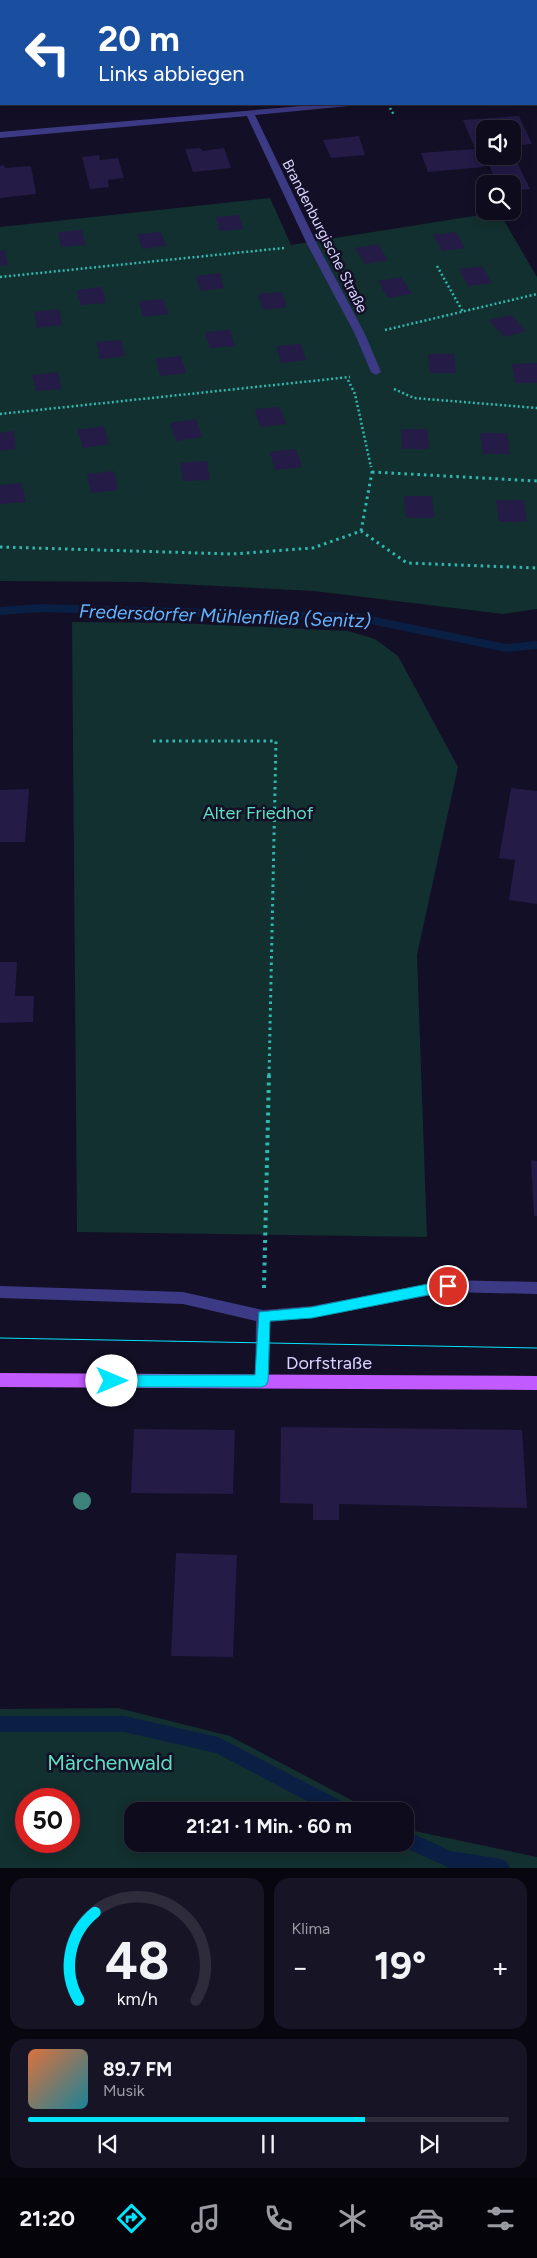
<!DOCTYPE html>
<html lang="de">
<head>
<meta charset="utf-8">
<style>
  body { margin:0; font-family:Figtree,sans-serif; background:#171425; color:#f1f3f6; height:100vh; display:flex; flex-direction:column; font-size:19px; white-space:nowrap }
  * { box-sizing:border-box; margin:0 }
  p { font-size:16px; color:#9b9ba3 }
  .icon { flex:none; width:28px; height:28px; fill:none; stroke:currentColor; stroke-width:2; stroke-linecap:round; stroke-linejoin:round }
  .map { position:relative; height:1868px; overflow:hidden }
  .sheet { display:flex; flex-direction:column; gap:10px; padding:10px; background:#08060f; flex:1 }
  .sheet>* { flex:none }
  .hud { position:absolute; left:0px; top:0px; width:538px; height:105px; box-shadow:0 2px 12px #0003,0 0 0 1px #2e2b3b; background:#1a4fa0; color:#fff; overflow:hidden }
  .fabs { position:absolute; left:476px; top:120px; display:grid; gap:10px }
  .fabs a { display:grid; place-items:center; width:45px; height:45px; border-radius:10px; background:#0e0b1c; box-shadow:0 2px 12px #0003,0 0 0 1px #2e2b3b; font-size:25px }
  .speed { position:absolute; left:15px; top:1788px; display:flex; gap:10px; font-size:25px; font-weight:700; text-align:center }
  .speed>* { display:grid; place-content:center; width:65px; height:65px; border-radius:50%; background:#0e0b1c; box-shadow:0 2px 12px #0003,0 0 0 1px #2e2b3b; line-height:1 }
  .speed .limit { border:8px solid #d22; background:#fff; color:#111 }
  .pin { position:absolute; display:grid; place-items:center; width:42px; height:42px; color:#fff; margin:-21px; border:2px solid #fff; border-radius:50%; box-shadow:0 1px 5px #0007 }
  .me { position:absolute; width:55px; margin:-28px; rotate:90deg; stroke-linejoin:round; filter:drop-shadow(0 0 4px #0008) }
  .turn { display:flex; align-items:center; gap:18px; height:105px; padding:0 15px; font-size:22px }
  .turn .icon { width:65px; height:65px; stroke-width:2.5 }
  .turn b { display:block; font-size:35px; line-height:42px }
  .big { font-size:38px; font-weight:700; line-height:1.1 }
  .sheet .card { flex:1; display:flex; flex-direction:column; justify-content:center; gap:8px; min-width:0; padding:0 18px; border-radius:15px; background:#171425 }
  .sheet .dial { align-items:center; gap:0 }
  .dial svg { height:130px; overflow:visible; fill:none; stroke:#2e2b3b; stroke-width:7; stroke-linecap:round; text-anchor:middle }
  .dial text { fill:#f1f3f6; stroke:none }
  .song { display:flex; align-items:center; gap:15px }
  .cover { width:60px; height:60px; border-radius:8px; background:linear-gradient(135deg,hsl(20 70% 55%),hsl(190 70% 35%)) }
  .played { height:5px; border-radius:2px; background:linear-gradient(90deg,#00e5ff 70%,#2e2b3b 70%) }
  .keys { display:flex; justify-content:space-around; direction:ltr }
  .heat { display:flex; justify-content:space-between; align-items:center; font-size:28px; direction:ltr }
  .sheet .tiles { flex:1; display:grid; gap:10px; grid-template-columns:1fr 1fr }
  .card:last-child { grid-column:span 2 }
  .trip { position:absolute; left:124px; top:1802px; width:290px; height:50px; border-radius:15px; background:#0e0b1c; box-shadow:0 2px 12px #0003,0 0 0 1px #2e2b3b; font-weight:700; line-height:50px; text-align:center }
  .menu { display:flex; height:80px; justify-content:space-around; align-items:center; background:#06040b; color:#9b9ba3 }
  .menu .icon { width:35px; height:35px }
  .menu .on { color:#00e5ff }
  .menu b { font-size:22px; color:#f1f3f6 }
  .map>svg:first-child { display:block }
  .green { fill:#12302f; fill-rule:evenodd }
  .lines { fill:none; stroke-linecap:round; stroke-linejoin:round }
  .stream { fill:#0a1f44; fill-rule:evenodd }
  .building { fill:#241b47 }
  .path-far2 { stroke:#2fb8b0; stroke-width:2.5; stroke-dasharray:2 2.5; stroke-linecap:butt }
  .path-far1 { stroke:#2fb8b0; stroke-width:3; stroke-dasharray:2.5 4; stroke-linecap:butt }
  .path { stroke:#2fb8b0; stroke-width:4; stroke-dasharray:3 4.5; stroke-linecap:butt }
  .minor { fill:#3d3a85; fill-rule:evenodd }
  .major { fill:#c25bff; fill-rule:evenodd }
  .tram { stroke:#00e5ff; stroke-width:1 }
  .tree { fill:#3d827b }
  .route { fill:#00e5ff; stroke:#0095a6 }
  .labels { text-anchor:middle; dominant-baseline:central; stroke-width:5; stroke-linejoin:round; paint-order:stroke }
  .far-street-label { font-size:15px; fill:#d9d4ff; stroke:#130f26 }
  .park-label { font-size:18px; fill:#5fe0c0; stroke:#130f26 }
  .street-label { font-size:18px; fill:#d9d4ff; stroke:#130f26 }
  .water-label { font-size:19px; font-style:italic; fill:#62b6ff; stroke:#130f26 }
  .near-park-label { font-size:21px; fill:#5fe0c0; stroke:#130f26 }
</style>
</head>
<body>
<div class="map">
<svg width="537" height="1868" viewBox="0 0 537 1868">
  <rect width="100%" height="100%" fill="#130f26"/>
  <path class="green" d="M270,198L291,245L499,212L537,277V609L503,614L314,591L139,582L0,581V227Z
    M72,622L177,623L348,631L375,639L398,656L458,767L417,955L427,1237L77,1232Z
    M118,1708L230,1736L372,1811H132V1844H405V1829L537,1857V1868H0V1709ZM26,1799H69V1841H26Z"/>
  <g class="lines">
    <path class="stream" d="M42,604L356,613L506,644L537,641V649L506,652L356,621L42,612L0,615V607Z
      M0,1716H124L218,1737L349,1805L351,1811H326L216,1753L124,1732H0Z
      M405,1830L451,1851L501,1859L507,1862L510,1868H450L399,1845L405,1844Z"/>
  </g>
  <path class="building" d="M519,116L532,144L512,146V129H485V148L475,149L463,120Z
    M359,136L365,155L331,158L323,140Z
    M200,148L203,151L224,148L231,168L193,172L185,149Z
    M475,149L484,167L428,172L421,153Z
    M99,155L100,160L118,158L124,178L108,180L109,187L90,189L82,157Z
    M514,156L530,189L512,191V184H498L485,157Z
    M4,165L5,168L31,166L36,194L0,198V166Z
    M239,215L243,229L220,231L216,217Z
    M82,230L85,245L61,247L58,232Z
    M161,232L166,246L142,249L138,234Z
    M456,232L465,248L442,251L433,235Z
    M378,244L388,260L365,264L355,248Z
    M5,250L8,265L0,266V251Z
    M482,266L492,283L468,286L459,269Z
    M220,273L224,288L200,291L196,276Z
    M401,277L412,294L388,298L378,281Z
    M102,287L106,303L81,305L77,290Z
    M282,292L287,307L263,310L258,294Z
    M163,299L168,314L143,317L139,301Z
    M59,309L62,325L37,328L34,312Z
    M511,315L526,331L504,337L489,320Z
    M230,330L235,346L210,348L205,332Z
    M121,340L125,356L100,359L96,342Z
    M301,344L306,360L281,363L276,346Z
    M428,354H454L456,373H430Z
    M181,356L186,373L160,376L156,359Z
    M537,363V383H515L512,364Z
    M58,372L61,389L36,391L32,375Z
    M280,407L286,424L260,427L255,409Z
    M196,419L202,437L176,441L170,423Z
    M104,426L109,444L83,448L78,430Z
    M401,429H427L429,449H402Z
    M14,431L16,449L0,451V433Z
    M480,433H507L510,454H483Z
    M296,449L302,467L275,470L270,452Z
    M207,461L210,480L183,481L180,463Z
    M114,471L118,490L91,493L87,474Z
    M22,483L26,502L0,504V485Z
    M404,496H432L434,518H406Z
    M496,500H524L527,522H499Z
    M511,788L537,791V904L509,900L515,860L499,858Z
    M29,789L25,842H0V790Z
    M0,962H17L15,996H34L33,1022L0,1023Z
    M531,1160L537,1161V1216H534Z
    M281,1427L522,1430L527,1508L339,1504V1520H313V1504L280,1503Z
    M134,1429L235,1430L233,1494L131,1493Z
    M176,1553L237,1555L233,1657L171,1656Z"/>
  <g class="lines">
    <path class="path-far2" d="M390,108L394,115
      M437,266L463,312
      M0,277L284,248
      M385,330L537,294
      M348,380L355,394L371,467
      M394,389L414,398L537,408
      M0,414L350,377"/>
    <path class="path-far1" d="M372,472L537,481
      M361,531L372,472L371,466
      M0,547L232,554L313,548L361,531L407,563L537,568
      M153,741H276L269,1076"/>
    <path class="path" d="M264,1288L269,1074"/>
    <path class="minor" d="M301,0H309V1H301Z
      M536,84H537V88H536Z
      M324,104H353L349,106L255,115L317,244L365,334L381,372L376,375L371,372L355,334L307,244L247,116L0,138V132Z
      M448,1280L537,1282V1294L448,1292L312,1318L270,1322L269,1381L267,1386L262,1388L257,1386L255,1381L256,1321L183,1304L0,1298V1286L183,1292L263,1310L312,1306Z"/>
    <path class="major" d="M0,1373L537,1376V1390L0,1387Z"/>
    <path class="tram" d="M0,1338L537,1348"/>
  </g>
  <circle class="tree" cx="82" cy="1501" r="9"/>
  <path class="route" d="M448,1280L452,1282L454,1286L452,1290L448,1291L312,1318L270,1321L268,1381L266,1385L262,1387H112L108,1385L106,1381L108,1376L112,1375H255L259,1312L312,1307Z"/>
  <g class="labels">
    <g class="far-street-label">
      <text transform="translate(325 236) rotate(63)">Brandenburgische Straße</text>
    </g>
    <g class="park-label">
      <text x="258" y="813">Alter Friedhof</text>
    </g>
    <g class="street-label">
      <text x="329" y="1363">Dorfstraße</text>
    </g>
    <g class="water-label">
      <text transform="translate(225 616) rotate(2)">Fredersdorfer Mühlenfließ (Senitz)</text>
    </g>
    <g class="near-park-label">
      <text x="110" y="1762">Märchenwald</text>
    </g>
  </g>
</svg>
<div class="fabs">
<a><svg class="icon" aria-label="sound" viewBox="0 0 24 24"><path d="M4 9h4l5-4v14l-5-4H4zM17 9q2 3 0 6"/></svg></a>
<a><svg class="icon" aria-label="search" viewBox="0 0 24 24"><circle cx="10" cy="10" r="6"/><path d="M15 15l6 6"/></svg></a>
</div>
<div class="speed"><div class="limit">50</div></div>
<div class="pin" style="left:448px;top:1286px;background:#d93025"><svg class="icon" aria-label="arrive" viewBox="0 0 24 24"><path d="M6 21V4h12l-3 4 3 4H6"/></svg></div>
<svg class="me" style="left:112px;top:1381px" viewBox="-20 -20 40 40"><circle r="19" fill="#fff"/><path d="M0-13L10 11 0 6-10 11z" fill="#00e5ff"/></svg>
<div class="trip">21:21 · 1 Min. · 60 m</div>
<div class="hud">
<div class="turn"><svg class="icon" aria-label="left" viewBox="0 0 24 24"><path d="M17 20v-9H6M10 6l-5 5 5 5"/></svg><div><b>20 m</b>Links abbiegen</div></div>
</div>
</div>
<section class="sheet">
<div class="tiles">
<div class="card dial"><svg viewBox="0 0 100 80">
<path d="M14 69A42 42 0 1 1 86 69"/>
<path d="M14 69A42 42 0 0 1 24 15" stroke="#00e5ff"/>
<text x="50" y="56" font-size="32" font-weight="700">48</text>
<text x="50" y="72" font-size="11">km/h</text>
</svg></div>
<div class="card"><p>Klima</p>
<div class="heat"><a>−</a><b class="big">19°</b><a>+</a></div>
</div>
<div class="card">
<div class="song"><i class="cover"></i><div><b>89.7 FM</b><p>Musik</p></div></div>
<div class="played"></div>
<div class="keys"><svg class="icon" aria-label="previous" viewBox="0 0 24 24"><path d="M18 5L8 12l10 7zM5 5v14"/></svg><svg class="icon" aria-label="pause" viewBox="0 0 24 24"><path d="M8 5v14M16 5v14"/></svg><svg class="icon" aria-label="next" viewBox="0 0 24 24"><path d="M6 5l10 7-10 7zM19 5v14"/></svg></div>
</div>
</div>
</section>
<nav class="menu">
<b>21:20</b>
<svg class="icon on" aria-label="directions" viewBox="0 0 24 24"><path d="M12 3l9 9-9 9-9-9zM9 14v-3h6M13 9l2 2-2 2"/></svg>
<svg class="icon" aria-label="music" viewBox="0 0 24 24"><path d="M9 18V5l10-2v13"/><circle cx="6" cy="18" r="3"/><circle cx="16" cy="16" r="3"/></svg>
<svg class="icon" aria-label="phone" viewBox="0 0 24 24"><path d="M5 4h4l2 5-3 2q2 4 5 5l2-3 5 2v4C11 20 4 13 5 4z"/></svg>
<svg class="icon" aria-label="climate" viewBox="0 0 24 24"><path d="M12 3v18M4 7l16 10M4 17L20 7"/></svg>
<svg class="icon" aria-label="car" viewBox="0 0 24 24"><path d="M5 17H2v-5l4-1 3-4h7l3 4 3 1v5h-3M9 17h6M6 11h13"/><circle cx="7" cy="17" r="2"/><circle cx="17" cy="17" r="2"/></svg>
<svg class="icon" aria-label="filters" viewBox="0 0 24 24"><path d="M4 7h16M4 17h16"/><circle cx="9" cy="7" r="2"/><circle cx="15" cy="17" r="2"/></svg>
</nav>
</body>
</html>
